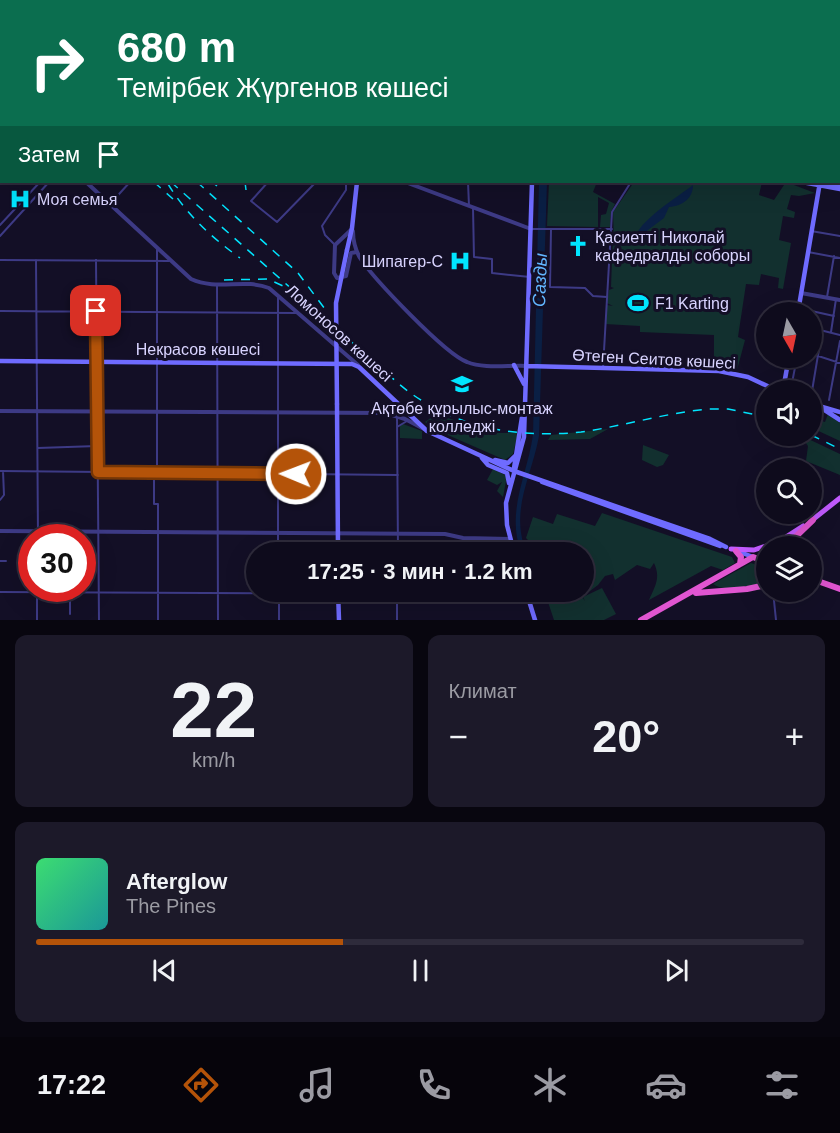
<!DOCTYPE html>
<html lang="ru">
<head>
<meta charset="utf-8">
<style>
  body { margin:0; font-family:Arial,sans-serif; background:#1c1929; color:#f1f3f6; height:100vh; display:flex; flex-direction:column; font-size:22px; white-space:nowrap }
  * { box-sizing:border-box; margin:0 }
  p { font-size:20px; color:#9b9ba3 }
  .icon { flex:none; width:33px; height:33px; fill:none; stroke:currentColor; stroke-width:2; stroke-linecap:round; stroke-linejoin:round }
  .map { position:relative; height:620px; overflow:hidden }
  .panel { display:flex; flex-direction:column; gap:15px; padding:15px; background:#08060f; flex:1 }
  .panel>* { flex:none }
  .banner { position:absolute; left:0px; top:0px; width:840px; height:183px; box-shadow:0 6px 24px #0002,0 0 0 2px #2e2b3b; background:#0b6e4f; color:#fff; overflow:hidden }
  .needle { width:39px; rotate:171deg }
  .controls { position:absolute; left:756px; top:302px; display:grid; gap:12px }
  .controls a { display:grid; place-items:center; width:66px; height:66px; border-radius:50%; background:#0e0b1c; box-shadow:0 6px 24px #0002,0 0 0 2px #2e2b3b; font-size:30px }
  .speed { position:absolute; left:18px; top:524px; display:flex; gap:12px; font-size:30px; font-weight:700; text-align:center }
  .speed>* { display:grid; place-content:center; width:78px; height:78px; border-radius:50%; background:#0e0b1c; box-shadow:0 6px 24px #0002,0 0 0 2px #2e2b3b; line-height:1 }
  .speed .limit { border:9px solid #d22; background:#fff; color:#111 }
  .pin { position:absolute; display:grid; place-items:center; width:51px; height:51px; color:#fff; margin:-26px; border-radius:12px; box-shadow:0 3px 9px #0006 }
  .me { position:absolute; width:66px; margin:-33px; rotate:271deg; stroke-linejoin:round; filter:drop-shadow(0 0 4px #0008) }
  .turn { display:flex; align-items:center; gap:21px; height:126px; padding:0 18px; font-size:27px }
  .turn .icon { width:78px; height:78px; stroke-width:2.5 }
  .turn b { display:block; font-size:42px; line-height:51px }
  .then { display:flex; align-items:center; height:57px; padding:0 18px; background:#0003; gap:12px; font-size:22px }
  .big { font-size:45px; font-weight:600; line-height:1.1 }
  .panel .card { flex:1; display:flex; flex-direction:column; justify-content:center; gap:9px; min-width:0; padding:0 21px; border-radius:12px; background:#1c1929 }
  .panel .dial { align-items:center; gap:0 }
  .dial b { font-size:78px; line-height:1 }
  .song { display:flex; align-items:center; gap:18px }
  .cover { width:72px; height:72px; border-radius:9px; background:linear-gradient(135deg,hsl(140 70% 55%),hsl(180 70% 35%)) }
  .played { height:6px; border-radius:3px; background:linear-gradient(90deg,#b45309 40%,#2e2b3b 40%) }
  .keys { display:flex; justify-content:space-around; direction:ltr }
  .heat { display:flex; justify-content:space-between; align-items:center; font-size:33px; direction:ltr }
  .panel .tiles { flex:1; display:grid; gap:15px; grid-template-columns:1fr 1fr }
  .card:last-child { grid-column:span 2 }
  .trip { position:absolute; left:246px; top:542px; width:348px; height:60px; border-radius:30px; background:#0e0b1c; box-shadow:0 6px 24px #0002,0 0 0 2px #2e2b3b; font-weight:600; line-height:60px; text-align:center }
  .menu { display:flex; height:96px; justify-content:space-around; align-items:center; background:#06040b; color:#9b9ba3 }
  .menu .icon { width:42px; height:42px }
  .menu .current { color:#b45309 }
  .menu b { font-size:27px; color:#f1f3f6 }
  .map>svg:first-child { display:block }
  .green { fill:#12302f }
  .water { fill:#0a1f44 }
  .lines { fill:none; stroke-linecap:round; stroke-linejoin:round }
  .minor { stroke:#3d3a85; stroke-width:2 }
  .tertiary { stroke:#3d3a85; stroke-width:4 }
  .secondary { stroke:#6f6bff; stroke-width:4.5 }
  .primary { stroke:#c25bff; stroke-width:5 }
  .trunk { stroke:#e055d1; stroke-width:6 }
  .rail { stroke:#00e5ff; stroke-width:1.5; stroke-dasharray:9 8; stroke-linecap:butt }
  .secondary-bridge { stroke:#6f6bff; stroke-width:4.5 }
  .route-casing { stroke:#753606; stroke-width:15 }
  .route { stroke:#b45309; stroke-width:10 }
  .labels { text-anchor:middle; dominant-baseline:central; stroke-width:6; stroke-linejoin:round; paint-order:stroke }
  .poi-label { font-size:16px; fill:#d9d4ff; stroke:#130f26; text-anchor:start }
  .street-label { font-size:16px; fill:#d9d4ff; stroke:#130f26 }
  .water-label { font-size:18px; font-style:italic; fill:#62b6ff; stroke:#130f26 }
</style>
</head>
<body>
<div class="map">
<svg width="840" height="620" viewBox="0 0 840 620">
  <rect width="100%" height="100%" fill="#130f26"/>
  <path class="green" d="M595,0H752L753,1H595Z
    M549,182H597L593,192L615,204L611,212L610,227H600L601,215L606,214L609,203L598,197V227L547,226Z
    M634,182H762L759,195L774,200L786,182L815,193L799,196L791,195L787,209L795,212L794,218L783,216L779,240L791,243L783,289L778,288L779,278L761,274L759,285L746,284L738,337L745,340L737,370L714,367V335L640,332V326L605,324L607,305L613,306L607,303L609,290L614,288L611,287L612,260H615L612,259L613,242H616L614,241L613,212Z
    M436,414L493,433H518L513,454L505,460L434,429L425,422Z
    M828,414L840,423V441L812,428V418L825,422Z
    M403,424L422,431V439L400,438V426Z
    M608,429L590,439L548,440L551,435Z
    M800,435L840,454V475L806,461L808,446Z
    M643,445L669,455L663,465L657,467L642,460Z
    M493,469L507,476L503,497L497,491L502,482L497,485L487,480Z
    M602,513L732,557L735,563L723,570L711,566L649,600C655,586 661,578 654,563L650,569L637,565L615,580L613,574L605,576L598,585L582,597L585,601L583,597L602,588L616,614L604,620H554L545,593L547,591H584V552C568,552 554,556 546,540H528L526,538L533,517L553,524L557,514L595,526Z
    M751,563L766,568V582C753,586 725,593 713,584Z"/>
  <path class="water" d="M539,182H547L539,436C531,479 510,509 526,552H521C506,511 527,476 533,435Z
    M693,185C693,198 683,206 669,207L664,218L636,239C634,224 679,196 693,185Z"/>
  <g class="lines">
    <path class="minor" d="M114,0L116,2
      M149,0L151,2
      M187,0L189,2
      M288,0L290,2
      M291,0V2
      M322,0V2
      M773,0L774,2
      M820,0L822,2
      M78,2L79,0
      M210,2L211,0
      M501,2L502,0
      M838,12L840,13
      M0,49L2,51
      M838,92L840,93
      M838,140L840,141
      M268,182L251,201L277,222L316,182
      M468,182L469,206
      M110,204L130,182
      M473,208L474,257L492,259V273L530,277
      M0,225L40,182
      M531,229H612
      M551,229L550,287L585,288L593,296L607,297
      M811,231L840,236
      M0,236L49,182
      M334,244L325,235L322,226L346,190V182
      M157,247V473
      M808,252L840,258
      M0,260L169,261
      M36,260L38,537
      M96,260L99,620
      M217,286L218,620
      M278,297V552
      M827,297L834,256
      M798,308L834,316
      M0,311L297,313
      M812,328L840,335
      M831,332L836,299
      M812,354L840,363
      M797,357L792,383L802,390
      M603,368L612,212L631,182
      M812,391L822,331
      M829,400L840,341
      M397,417L398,552
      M397,427L407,421
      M38,448L97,446
      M0,471L398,475
      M154,473V504H158V620
      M0,500L4,495L3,471
      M0,561H6
      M37,588V620
      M397,591V620
      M773,591L776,620
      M0,592L397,594
      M70,592V614
      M279,593V620"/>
    <path class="tertiary" d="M562,2L563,0
      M838,76L840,69
      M0,160H2
      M86,182L191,279C217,291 244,278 269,288L358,365
      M405,182L531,229
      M352,229L335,245L334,273L337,278L346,276L351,253L357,252
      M353,231C353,241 355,249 360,258C374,279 445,354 467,362C484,369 508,365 527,366
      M801,293L840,300
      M0,411L386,413L405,419L424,429
      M0,531L445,534L463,538L510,539"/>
    <path class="secondary" d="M238,0L239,2
      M414,0L417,2
      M423,0L425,2
      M349,2L364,0
      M802,182L840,189
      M822,182L840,185
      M347,250L352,228L357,182
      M798,312L820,182
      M0,361L352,364L359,367L427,431L438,436L514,471L710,539L726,547
      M514,365L524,384
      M527,366L719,371L748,377L776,390
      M783,390L789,357
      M337,404L338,552
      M812,404L840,412
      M823,409L840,420
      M482,458L488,465L507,473L509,483
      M495,460L508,463L516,455
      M514,468L522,417
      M542,482L720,546
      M737,551L753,557
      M514,552L507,525L506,503L524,437L532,182
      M338,591L339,620
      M526,591L535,620"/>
    <path class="primary" d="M811,521L840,498
      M772,546L803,526
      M731,549L754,550L766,546"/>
    <path class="trunk" d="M786,546L813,520
      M736,551L741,557L740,564
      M812,579L840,589
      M696,593L747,589L766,585
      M641,620L753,557L766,562"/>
    <path class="rail" d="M7,0L9,2
      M0,11L2,13
      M0,22L2,23
      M0,32L2,34
      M154,182L173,199
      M171,182L399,384C450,427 515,439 581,432C624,426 665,413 708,409H728L766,417
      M197,182L298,273L328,313
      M212,182L217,186
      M245,182L246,190
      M168,184C187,215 211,237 240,258
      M224,280L268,279L283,286
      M811,435L840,449"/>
    <path class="secondary-bridge" d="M337,404L336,303L347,250"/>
  </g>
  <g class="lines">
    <defs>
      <path id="route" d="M96,311L98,472L296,474"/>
    </defs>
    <use href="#route" class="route-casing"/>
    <use href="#route" class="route"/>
  </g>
  <defs>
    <symbol id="hospital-bare" viewBox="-9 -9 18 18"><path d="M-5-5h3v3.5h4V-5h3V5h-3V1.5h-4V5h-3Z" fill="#00e5ff" stroke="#130f26" stroke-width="2.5" paint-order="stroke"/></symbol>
    <symbol id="church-bare" viewBox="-9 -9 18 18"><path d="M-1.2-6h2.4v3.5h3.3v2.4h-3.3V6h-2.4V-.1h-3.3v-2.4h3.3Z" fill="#00e5ff" stroke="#130f26" stroke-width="2.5" paint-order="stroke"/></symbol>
    <symbol id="stadium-bare" viewBox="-9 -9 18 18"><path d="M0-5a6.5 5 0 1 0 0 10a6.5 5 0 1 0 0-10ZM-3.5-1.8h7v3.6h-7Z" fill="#00e5ff" stroke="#130f26" stroke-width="2.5" paint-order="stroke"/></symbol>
    <symbol id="university-bare" viewBox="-9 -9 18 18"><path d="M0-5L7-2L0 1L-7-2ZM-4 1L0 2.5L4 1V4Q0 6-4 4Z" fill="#00e5ff" stroke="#130f26" stroke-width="2.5" paint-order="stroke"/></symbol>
  </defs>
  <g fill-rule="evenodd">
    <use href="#hospital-bare" x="5" y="184" width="30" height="30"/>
    <use href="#church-bare" x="563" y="231" width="30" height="30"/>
    <use href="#hospital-bare" x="445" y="246" width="30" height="30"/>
    <use href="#stadium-bare" x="623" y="288" width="30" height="30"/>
    <use href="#university-bare" x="447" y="369" width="30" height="30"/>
  </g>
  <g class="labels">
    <g class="poi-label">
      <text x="37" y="199">Моя семья</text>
      <text x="595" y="237">Қасиетті Николай<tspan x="595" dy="18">кафедралды соборы</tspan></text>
      <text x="443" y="261" text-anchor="end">Шипагер-С</text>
      <text x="655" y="303">F1 Karting</text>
      <text x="462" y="408" text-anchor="middle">Ақтөбе құрылыс-монтаж<tspan x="462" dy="18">колледжі</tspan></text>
    </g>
    <g class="street-label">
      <text transform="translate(339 333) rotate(42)">Ломоносов көшесі</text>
      <text x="198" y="349">Некрасов көшесі</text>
      <text transform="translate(654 359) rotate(3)">Өтеген Сеитов көшесі</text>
    </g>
    <g class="water-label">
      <text transform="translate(540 280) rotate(-88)">Сазды</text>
    </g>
  </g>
</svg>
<div class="controls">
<a><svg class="needle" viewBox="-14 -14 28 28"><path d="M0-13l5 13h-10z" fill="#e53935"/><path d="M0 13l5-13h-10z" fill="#9b9ba3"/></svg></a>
<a><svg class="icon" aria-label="sound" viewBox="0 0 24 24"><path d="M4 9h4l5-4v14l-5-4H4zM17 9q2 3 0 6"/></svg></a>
<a><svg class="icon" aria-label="search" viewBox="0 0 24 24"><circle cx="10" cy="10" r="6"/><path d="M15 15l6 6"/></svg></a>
<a><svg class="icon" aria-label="layers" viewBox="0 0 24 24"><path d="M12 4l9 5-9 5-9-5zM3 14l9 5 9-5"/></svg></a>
</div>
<div class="speed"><div class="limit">30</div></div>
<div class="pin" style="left:96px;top:311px;background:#d93025"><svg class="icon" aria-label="arrive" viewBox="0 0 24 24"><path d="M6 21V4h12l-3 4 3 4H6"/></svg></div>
<svg class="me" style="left:296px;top:474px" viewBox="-20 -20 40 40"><circle r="17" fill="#b45309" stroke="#fff" stroke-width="3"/><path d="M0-11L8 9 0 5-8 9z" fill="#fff"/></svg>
<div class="trip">17:25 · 3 мин · 1.2 km</div>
<div class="banner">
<div class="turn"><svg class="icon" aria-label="right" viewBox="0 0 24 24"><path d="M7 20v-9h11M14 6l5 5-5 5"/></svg><div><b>680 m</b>Темірбек Жүргенов көшесі</div></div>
<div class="then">Затем<svg class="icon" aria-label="arrive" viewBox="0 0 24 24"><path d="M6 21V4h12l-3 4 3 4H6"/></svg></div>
</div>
</div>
<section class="panel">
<div class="tiles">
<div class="card dial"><b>22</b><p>km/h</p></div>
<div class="card"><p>Климат</p>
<div class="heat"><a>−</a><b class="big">20°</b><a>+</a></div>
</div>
<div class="card">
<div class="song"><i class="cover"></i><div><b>Afterglow</b><p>The Pines</p></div></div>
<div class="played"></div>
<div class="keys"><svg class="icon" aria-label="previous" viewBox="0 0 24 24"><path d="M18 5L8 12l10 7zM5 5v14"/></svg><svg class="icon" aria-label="pause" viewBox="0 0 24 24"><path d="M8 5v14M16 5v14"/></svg><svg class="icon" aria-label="next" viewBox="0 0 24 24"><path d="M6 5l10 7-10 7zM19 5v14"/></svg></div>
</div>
</div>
</section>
<nav class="menu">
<b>17:22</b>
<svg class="icon current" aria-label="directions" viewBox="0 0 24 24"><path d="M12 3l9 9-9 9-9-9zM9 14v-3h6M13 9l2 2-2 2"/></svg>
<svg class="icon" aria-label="music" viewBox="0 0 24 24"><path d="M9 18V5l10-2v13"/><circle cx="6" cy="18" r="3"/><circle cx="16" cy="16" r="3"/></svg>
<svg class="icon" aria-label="phone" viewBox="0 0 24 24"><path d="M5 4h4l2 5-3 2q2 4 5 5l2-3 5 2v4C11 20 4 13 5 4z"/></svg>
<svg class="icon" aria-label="climate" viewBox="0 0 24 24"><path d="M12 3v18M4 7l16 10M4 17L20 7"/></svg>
<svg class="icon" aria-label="car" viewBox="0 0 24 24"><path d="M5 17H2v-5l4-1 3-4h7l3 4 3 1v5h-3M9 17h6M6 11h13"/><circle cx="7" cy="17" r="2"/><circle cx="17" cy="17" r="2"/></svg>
<svg class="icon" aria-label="filters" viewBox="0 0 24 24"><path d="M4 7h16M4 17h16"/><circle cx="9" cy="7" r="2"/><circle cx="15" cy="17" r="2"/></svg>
</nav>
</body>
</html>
